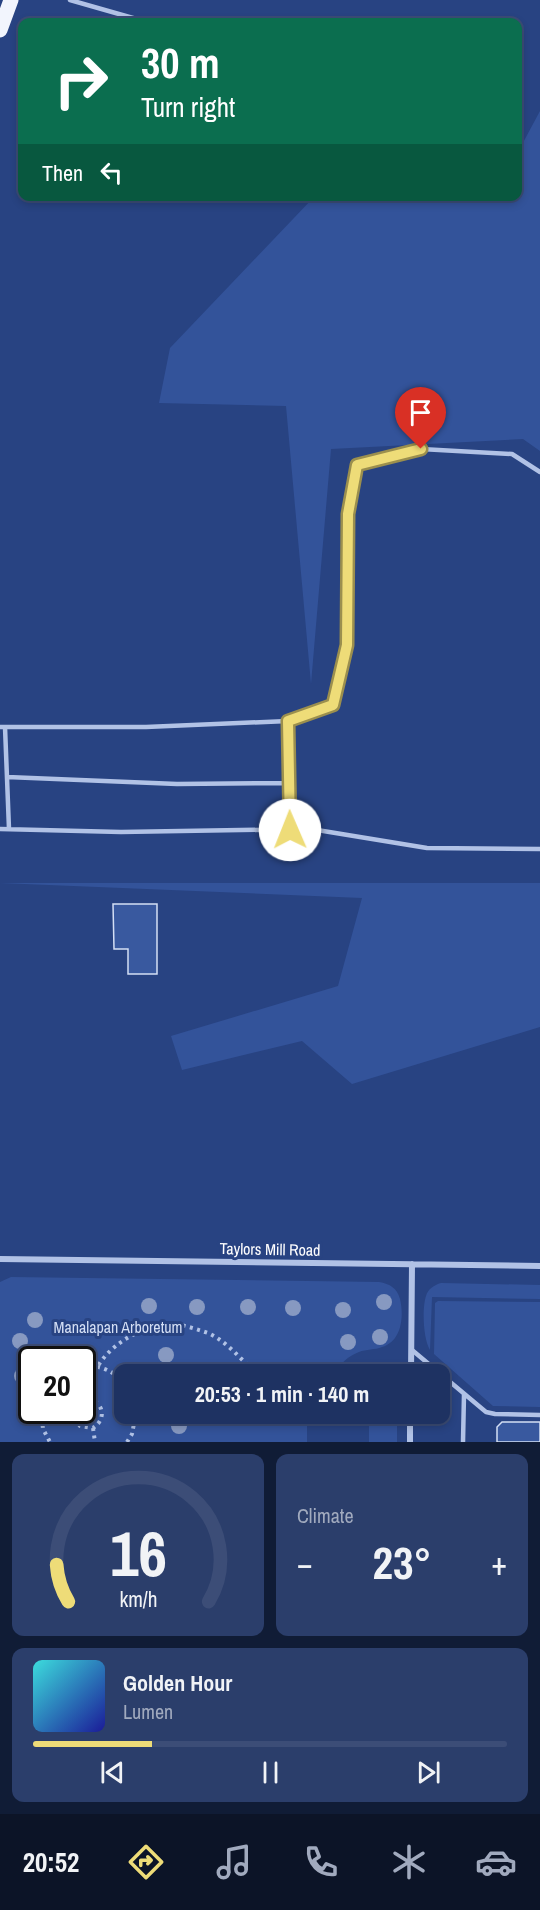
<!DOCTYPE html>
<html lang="en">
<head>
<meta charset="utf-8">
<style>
  body { margin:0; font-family:"Archivo Narrow",sans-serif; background:#2b3e6b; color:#f1f3f6; height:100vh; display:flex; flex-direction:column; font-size:22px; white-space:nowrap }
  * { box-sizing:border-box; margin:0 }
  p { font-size:20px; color:#a1aabe }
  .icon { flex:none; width:33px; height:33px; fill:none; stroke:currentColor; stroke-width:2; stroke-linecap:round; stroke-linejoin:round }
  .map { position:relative; height:1442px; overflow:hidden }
  .drawer { display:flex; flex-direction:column; gap:12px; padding:12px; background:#101c36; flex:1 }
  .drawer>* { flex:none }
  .top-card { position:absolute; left:18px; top:18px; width:504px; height:183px; border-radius:12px; box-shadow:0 3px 9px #0003,0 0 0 2px #3c4d77; background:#0b6e4f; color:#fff; overflow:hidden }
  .speed { position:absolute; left:18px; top:1346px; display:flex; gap:12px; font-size:30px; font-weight:700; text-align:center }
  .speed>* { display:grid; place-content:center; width:78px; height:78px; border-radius:50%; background:#1e3262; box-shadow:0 3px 9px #0003,0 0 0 2px #3c4d77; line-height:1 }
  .speed .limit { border:3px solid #111; border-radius:9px; background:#fff; color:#111 }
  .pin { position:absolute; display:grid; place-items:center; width:51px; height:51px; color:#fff; margin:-62px -26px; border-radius:50% 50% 50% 0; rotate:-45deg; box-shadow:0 0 6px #0007 }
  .pin .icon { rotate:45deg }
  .me { position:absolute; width:66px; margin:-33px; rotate:359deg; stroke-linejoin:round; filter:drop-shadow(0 0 4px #0008) }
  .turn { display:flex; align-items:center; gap:21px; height:126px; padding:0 24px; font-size:27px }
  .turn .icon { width:78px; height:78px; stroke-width:2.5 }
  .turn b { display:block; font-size:42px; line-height:51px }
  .then { display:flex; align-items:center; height:57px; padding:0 24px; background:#0003; gap:12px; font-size:22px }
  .big { font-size:45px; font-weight:700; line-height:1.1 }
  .drawer .widget { flex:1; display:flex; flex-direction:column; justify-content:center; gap:9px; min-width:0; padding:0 21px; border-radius:12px; background:#2b3e6b }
  .drawer .dial { align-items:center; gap:0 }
  .dial svg { height:156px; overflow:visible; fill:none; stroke:#3c4d77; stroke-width:7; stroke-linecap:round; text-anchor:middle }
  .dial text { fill:#f1f3f6; stroke:none }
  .song { display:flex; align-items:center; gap:18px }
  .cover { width:72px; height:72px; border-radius:9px; background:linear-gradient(135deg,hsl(180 70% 55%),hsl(240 70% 35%)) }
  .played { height:6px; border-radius:3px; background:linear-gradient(90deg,#eedc78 25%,#3c4d77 25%) }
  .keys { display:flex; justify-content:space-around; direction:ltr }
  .heat { display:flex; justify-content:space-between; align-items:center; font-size:33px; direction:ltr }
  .drawer .tiles { flex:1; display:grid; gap:12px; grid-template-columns:1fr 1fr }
  .widget:last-child { grid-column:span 2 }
  .trip { position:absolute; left:114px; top:1364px; width:336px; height:60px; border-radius:12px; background:#1e3262; box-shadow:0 3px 9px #0003,0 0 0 2px #3c4d77; font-weight:700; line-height:60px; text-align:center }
  .dock { display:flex; height:96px; justify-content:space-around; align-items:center; background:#0c1427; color:#a1aabe }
  .dock .icon { width:42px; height:42px }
  .dock .active { color:#eedc78 }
  .dock b { font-size:27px; color:#f1f3f6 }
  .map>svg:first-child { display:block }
  .green { fill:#33539a; fill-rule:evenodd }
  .building { fill:#39599f; stroke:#d4dff5; stroke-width:1.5 }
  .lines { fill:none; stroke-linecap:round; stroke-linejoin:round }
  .path { stroke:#b1c2e6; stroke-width:4; stroke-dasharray:3 4.5; stroke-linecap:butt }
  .lane { stroke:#b1c2e6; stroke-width:4.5 }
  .street { stroke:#b1c2e6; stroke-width:6 }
  .primary { stroke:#f2f5fd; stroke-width:15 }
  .tree { fill:#8799c1 }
  .route-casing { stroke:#9b8f4e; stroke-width:15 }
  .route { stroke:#eedc78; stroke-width:10 }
  .labels { text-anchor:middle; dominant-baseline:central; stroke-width:6; stroke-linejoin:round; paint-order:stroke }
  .street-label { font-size:16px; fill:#fff; stroke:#284382 }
  .park-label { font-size:16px; fill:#d4dff5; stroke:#284382 }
</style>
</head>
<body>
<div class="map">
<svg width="540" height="1442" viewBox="0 0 540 1442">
  <rect width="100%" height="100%" fill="#284382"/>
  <path class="green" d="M540,111V451L523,439L331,449L311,684L286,406L159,403L170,348L314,197L518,196V152Z
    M0,883H540V1027L352,1084L302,1041L182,1070L171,1036L338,986L362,898Z
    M11,1277L379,1282C390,1284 397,1288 400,1299C404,1316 402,1341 382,1347C375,1350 366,1349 359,1352C348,1356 340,1364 334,1374H124V1413H307V1442H0V1282ZM32,1359H82V1410H32Z
    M441,1283L540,1285V1299L432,1297L430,1350C423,1339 422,1308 426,1296C428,1289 434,1285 441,1283Z
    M438,1301L540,1302V1407L493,1406L434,1354L435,1303Z
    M369,1413H397V1442H369Z"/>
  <path class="building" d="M113,904H157V974H128V949H114Z
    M80 1414a8 8 0 1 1 16 0a8 8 0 1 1-16 0Z
    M502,1422H540V1442H497V1427Z"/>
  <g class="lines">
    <path class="path" d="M82,1366C99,1365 113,1370 124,1383
      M87,1400C88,1355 139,1320 181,1325C190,1327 199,1330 208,1333C228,1342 241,1360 257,1374
      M41,1410L43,1429L50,1442
      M74,1410L75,1419L80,1426L93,1428C109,1418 102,1396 82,1401
      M93,1428L95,1442
      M127,1442L132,1434L136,1413"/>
    <path class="lane" d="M70,0L147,22
      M288,721L290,830
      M0,727H146L288,721L333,705L347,646L348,514L357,465L421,449L512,454L540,472
      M5,727L9,829
      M7,777L177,784L289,783
      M0,829L121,832L311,829L427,848L540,849
      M412,1350L486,1412L495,1414L540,1415
      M463,1442L464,1394"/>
    <path class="street" d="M0,1259L540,1266
      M411,1374L412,1264
      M410,1442V1413"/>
    <path class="primary" d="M0,30L11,0"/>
  </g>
  <g class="tree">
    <circle cx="384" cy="1302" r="8"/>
    <circle cx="149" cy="1306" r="8"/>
    <circle cx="197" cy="1307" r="8"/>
    <circle cx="248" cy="1307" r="8"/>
    <circle cx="293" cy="1308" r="8"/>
    <circle cx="343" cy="1310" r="8"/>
    <circle cx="35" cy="1320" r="8"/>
    <circle cx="380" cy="1337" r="8"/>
    <circle cx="20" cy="1341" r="8"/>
    <circle cx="348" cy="1342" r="8"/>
    <circle cx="166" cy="1355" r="8"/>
    <circle cx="22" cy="1376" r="8"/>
    <circle cx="179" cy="1426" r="8"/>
  </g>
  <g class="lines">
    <defs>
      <path id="route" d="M290,830L288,721L333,705L347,645L348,514L357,465L421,449"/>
    </defs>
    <use href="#route" class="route-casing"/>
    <use href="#route" class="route"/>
  </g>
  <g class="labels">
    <g class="street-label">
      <text transform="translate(270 1249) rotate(1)">Taylors Mill Road</text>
    </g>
    <g class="park-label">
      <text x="118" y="1327">Manalapan Arboretum</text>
    </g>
  </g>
</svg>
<div class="speed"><div class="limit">20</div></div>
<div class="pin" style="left:421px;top:449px;background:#d93025"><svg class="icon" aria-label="arrive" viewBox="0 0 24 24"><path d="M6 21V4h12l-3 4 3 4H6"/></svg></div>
<svg class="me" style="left:290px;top:830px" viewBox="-20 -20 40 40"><circle r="19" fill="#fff"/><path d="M0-13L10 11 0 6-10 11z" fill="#eedc78"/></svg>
<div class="trip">20:53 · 1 min · 140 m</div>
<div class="top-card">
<div class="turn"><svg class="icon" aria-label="right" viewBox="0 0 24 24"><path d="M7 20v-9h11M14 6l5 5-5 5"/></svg><div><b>30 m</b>Turn right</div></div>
<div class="then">Then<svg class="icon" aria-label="left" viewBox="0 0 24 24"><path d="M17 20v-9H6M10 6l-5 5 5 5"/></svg></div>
</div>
</div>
<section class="drawer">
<div class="tiles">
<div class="widget dial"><svg viewBox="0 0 100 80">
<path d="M14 69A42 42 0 1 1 86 69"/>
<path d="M14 69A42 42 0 0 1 8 50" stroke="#eedc78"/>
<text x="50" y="56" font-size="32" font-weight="700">16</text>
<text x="50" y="72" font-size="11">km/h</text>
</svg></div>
<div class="widget"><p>Climate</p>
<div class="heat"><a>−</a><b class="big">23°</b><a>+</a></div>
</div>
<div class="widget">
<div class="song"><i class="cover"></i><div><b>Golden Hour</b><p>Lumen</p></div></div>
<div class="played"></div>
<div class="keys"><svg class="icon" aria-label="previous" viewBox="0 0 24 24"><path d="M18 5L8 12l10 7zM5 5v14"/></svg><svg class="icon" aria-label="pause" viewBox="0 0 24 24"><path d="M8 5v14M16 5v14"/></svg><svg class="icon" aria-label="next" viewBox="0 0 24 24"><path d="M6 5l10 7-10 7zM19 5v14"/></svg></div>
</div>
</div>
</section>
<nav class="dock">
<b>20:52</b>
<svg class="icon active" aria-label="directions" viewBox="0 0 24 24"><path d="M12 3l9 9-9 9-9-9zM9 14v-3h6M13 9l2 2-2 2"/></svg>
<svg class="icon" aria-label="music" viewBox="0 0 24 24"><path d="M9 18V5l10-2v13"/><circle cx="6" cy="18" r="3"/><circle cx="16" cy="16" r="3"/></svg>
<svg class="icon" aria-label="phone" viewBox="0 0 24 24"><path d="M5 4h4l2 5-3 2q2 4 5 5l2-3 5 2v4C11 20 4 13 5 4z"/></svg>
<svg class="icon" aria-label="climate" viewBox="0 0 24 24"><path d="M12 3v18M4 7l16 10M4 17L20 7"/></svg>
<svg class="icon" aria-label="car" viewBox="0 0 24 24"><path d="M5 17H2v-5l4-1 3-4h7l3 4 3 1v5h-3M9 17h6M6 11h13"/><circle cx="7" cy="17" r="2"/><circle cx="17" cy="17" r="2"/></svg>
</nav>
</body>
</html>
